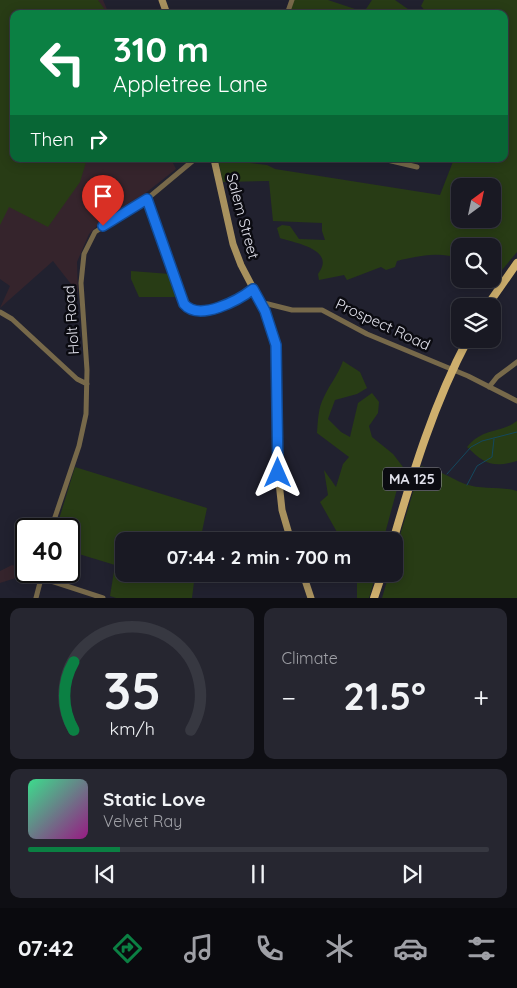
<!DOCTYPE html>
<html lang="en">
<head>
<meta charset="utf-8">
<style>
  body { margin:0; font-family:Quicksand,sans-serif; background:#262630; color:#f1f3f6; height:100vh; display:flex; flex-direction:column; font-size:19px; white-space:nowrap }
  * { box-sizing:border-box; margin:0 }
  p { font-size:16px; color:#9fa0a6 }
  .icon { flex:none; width:28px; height:28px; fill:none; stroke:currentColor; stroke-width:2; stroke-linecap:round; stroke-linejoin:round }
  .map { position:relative; height:598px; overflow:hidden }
  .drawer { display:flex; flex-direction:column; gap:10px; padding:10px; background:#0e0e13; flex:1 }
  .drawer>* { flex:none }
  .hud { position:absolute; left:10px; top:10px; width:498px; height:152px; border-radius:10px; box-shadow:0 2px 12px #0003,0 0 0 1px #373841; background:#0b8043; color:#fff; overflow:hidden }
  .needle { width:32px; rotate:33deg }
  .buttons { position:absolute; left:451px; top:178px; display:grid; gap:10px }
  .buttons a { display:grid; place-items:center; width:50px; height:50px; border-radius:10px; background:#191923; box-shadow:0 2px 12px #0003,0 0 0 1px #373841; font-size:25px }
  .speed { position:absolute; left:15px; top:518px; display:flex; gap:10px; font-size:25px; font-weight:700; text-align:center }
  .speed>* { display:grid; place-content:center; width:65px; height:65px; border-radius:50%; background:#191923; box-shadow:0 2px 12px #0003,0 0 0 1px #373841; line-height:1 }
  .speed .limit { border:2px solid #111; border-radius:8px; background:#fff; color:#111 }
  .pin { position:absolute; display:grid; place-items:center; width:42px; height:42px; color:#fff; margin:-51px -21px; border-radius:50% 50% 50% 0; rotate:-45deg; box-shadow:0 0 5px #0007 }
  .pin .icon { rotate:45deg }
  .me { position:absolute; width:55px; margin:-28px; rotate:0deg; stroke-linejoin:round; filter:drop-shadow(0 0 4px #0008) }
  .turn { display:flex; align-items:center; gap:18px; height:105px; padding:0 20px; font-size:22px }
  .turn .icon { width:65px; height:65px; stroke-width:2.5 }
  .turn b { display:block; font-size:35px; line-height:42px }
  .then { display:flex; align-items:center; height:48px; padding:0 20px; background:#0003; gap:10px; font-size:19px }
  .big { font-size:38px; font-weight:700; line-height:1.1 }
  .drawer .tile { flex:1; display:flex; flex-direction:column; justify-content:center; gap:8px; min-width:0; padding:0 18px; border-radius:10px; background:#262630 }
  .drawer .dial { align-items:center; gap:0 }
  .dial svg { height:130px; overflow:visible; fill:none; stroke:#373841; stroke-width:7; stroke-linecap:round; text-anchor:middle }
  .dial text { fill:#f1f3f6; stroke:none }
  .song { display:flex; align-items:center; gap:15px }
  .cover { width:60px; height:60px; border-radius:8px; background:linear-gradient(135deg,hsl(150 70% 55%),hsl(310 70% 35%)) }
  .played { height:5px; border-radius:2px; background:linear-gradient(90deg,#0b8043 20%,#373841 20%) }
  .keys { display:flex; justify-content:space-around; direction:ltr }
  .heat { display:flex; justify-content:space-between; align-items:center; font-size:28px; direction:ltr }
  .drawer .tiles { flex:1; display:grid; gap:10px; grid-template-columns:1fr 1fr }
  .tile:last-child { grid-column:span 2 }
  .trip { position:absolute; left:115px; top:532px; width:288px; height:50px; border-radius:10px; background:#191923; box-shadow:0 2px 12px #0003,0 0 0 1px #373841; font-weight:700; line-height:50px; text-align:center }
  .menu { display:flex; height:80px; justify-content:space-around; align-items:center; background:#0a0a0e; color:#9fa0a6 }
  .menu .icon { width:35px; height:35px }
  .menu .active { color:#0b8043 }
  .menu b { font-size:22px; color:#f1f3f6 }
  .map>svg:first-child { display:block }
  .education { fill:#35242c }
  .green { fill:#283c15; fill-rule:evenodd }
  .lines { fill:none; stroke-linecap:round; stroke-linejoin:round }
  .stream { stroke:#14485e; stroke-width:1 }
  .street { stroke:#77694a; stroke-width:5 }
  .secondary { stroke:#a8915e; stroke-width:7 }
  .primary { stroke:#ceaf6d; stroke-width:8 }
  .route-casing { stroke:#114b97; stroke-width:12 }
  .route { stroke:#1a73e8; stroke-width:9 }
  .labels { text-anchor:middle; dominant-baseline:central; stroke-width:5; stroke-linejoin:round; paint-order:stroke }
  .shield { fill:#0b0b11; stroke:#a1a1aa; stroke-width:1 }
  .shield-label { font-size:14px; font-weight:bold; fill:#e1e1eb }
  .street-label { font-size:15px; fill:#e1e1eb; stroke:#0b0b11 }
</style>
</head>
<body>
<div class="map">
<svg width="517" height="598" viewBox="0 0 517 598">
  <rect width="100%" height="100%" fill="#21212f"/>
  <path class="education" d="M0,0H103L109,14H14V159H171L176,169L133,203L104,219L89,234L77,262L78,293L53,261L0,308L10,286L0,279Z
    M12,565L26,569V571L39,572L37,580L22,576L0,583V571Z"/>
  <path class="green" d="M0,0H98L108,14H14V159H87L80,182L48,227L9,207L0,225Z
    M293,0H328L364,12L372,0H395L415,14H289Z
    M424,0H517V252L497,276L493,274L492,246H460V259C441,251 417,256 397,261L395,267L386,270L381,267L347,280L344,275L319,280L318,274C337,249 294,243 280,238L277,228L282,225L290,226L299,239L325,240L322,231V223L273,221L269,181L223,182L218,159L267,165L275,169L440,195L454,159H504V14H428L421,6ZM460,186H492V219H460Z
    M131,271L170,274L178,297H139L131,279Z
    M343,361L360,372L367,388L357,394L335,400L328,419L341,432L350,437L358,403L372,393L379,402L378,413L369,426L372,437L393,454L403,467L383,541H342L320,502L328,495L324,470L336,487L343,464L349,457L317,433C318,421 318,408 324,397C330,384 338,375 343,361Z
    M517,421V461C492,468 485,464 467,447C484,427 500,434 517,421Z
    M421,466C440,470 448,477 465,484C481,490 501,486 517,491V598H382L389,574H394V555Z
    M75,467L207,508L200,541H124V574H195L192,598H116L110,596L115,565L69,551V529H56Z
    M357,574H376L369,598H357Z"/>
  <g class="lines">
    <path class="stream" d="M447,474L471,447L482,441L517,432
      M467,485L477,466L492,457L494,439"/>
    <path class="street" d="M287,14L292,0
      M383,159L417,167
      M147,199L184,305C199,322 239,300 253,289
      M260,302L292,310H322L367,334L468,376L517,401
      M0,312L12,319L77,379L87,384
      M489,387L497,377L517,362
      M51,529L79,446L86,414L87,370L81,283L84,254L95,232L147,199L195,159
      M42,578L103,598
      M36,598L43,571"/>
    <path class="secondary" d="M162,0L167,14
      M214,159L233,244L241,265L265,311L276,345L278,473L282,510L291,541
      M303,574L311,598"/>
    <path class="primary" d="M487,306L517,263
      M393,541C413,472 434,403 468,339
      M374,598L382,574"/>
  </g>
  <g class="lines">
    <defs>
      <path id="route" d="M103,226L147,199L184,304C199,322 239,300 253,289L265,311L276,345L278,473"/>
    </defs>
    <use href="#route" class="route-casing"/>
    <use href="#route" class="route"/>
  </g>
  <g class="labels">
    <rect class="shield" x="383" y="467.5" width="58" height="23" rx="4"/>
    <g class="shield-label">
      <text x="412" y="479">MA 125</text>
    </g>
    <g class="street-label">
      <text transform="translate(243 216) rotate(75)">Salem Street</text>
      <text transform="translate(71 320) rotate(-94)">Holt Road</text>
      <text transform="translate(383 324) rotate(25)">Prospect Road</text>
    </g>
  </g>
</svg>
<div class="buttons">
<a><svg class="needle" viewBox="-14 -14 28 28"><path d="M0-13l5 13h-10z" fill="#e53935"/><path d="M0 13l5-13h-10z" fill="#9fa0a6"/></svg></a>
<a><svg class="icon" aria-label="search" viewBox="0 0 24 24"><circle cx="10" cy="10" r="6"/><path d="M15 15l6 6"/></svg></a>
<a><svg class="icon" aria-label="layers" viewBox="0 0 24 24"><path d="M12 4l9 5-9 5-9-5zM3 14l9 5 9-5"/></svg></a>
</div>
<div class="speed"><div class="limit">40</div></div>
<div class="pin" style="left:103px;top:226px;background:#d93025"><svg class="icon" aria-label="arrive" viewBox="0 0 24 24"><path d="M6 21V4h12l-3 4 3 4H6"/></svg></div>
<svg class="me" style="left:278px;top:473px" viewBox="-20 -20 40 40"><path d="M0-17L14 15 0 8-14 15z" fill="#1a73e8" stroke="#fff" stroke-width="4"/></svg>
<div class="trip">07:44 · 2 min · 700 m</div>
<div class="hud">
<div class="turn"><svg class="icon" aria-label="left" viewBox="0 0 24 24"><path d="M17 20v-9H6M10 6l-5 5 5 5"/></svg><div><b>310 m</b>Appletree Lane</div></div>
<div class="then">Then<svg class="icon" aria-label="right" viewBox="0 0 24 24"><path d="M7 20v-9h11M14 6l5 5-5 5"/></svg></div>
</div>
</div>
<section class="drawer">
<div class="tiles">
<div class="tile dial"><svg viewBox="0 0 100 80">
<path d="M14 69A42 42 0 1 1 86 69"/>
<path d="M14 69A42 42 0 0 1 14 27" stroke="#0b8043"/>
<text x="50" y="56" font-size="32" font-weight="700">35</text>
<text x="50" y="72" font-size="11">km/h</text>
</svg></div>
<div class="tile"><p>Climate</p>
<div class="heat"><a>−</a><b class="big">21.5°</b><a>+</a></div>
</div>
<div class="tile">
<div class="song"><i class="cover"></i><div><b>Static Love</b><p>Velvet Ray</p></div></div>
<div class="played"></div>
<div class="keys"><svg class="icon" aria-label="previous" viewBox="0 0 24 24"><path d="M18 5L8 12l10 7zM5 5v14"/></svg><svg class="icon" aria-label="pause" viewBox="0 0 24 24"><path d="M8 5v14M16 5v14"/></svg><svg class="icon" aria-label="next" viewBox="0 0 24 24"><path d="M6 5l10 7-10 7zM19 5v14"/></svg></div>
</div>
</div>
</section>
<nav class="menu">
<b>07:42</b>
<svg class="icon active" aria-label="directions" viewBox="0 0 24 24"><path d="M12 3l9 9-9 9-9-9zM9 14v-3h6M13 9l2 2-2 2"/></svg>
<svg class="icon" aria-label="music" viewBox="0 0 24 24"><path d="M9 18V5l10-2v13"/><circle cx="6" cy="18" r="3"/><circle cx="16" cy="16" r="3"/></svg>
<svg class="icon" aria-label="phone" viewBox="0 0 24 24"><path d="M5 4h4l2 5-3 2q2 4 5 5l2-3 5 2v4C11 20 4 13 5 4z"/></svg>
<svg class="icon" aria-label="climate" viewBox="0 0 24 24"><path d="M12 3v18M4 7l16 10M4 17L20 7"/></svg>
<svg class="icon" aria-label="car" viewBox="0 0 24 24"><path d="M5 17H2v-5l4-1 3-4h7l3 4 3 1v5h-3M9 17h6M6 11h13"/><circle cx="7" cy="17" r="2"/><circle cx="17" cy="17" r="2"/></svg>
<svg class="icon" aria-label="filters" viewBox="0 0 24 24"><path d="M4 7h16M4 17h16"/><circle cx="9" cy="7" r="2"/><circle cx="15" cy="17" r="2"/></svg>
</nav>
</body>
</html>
